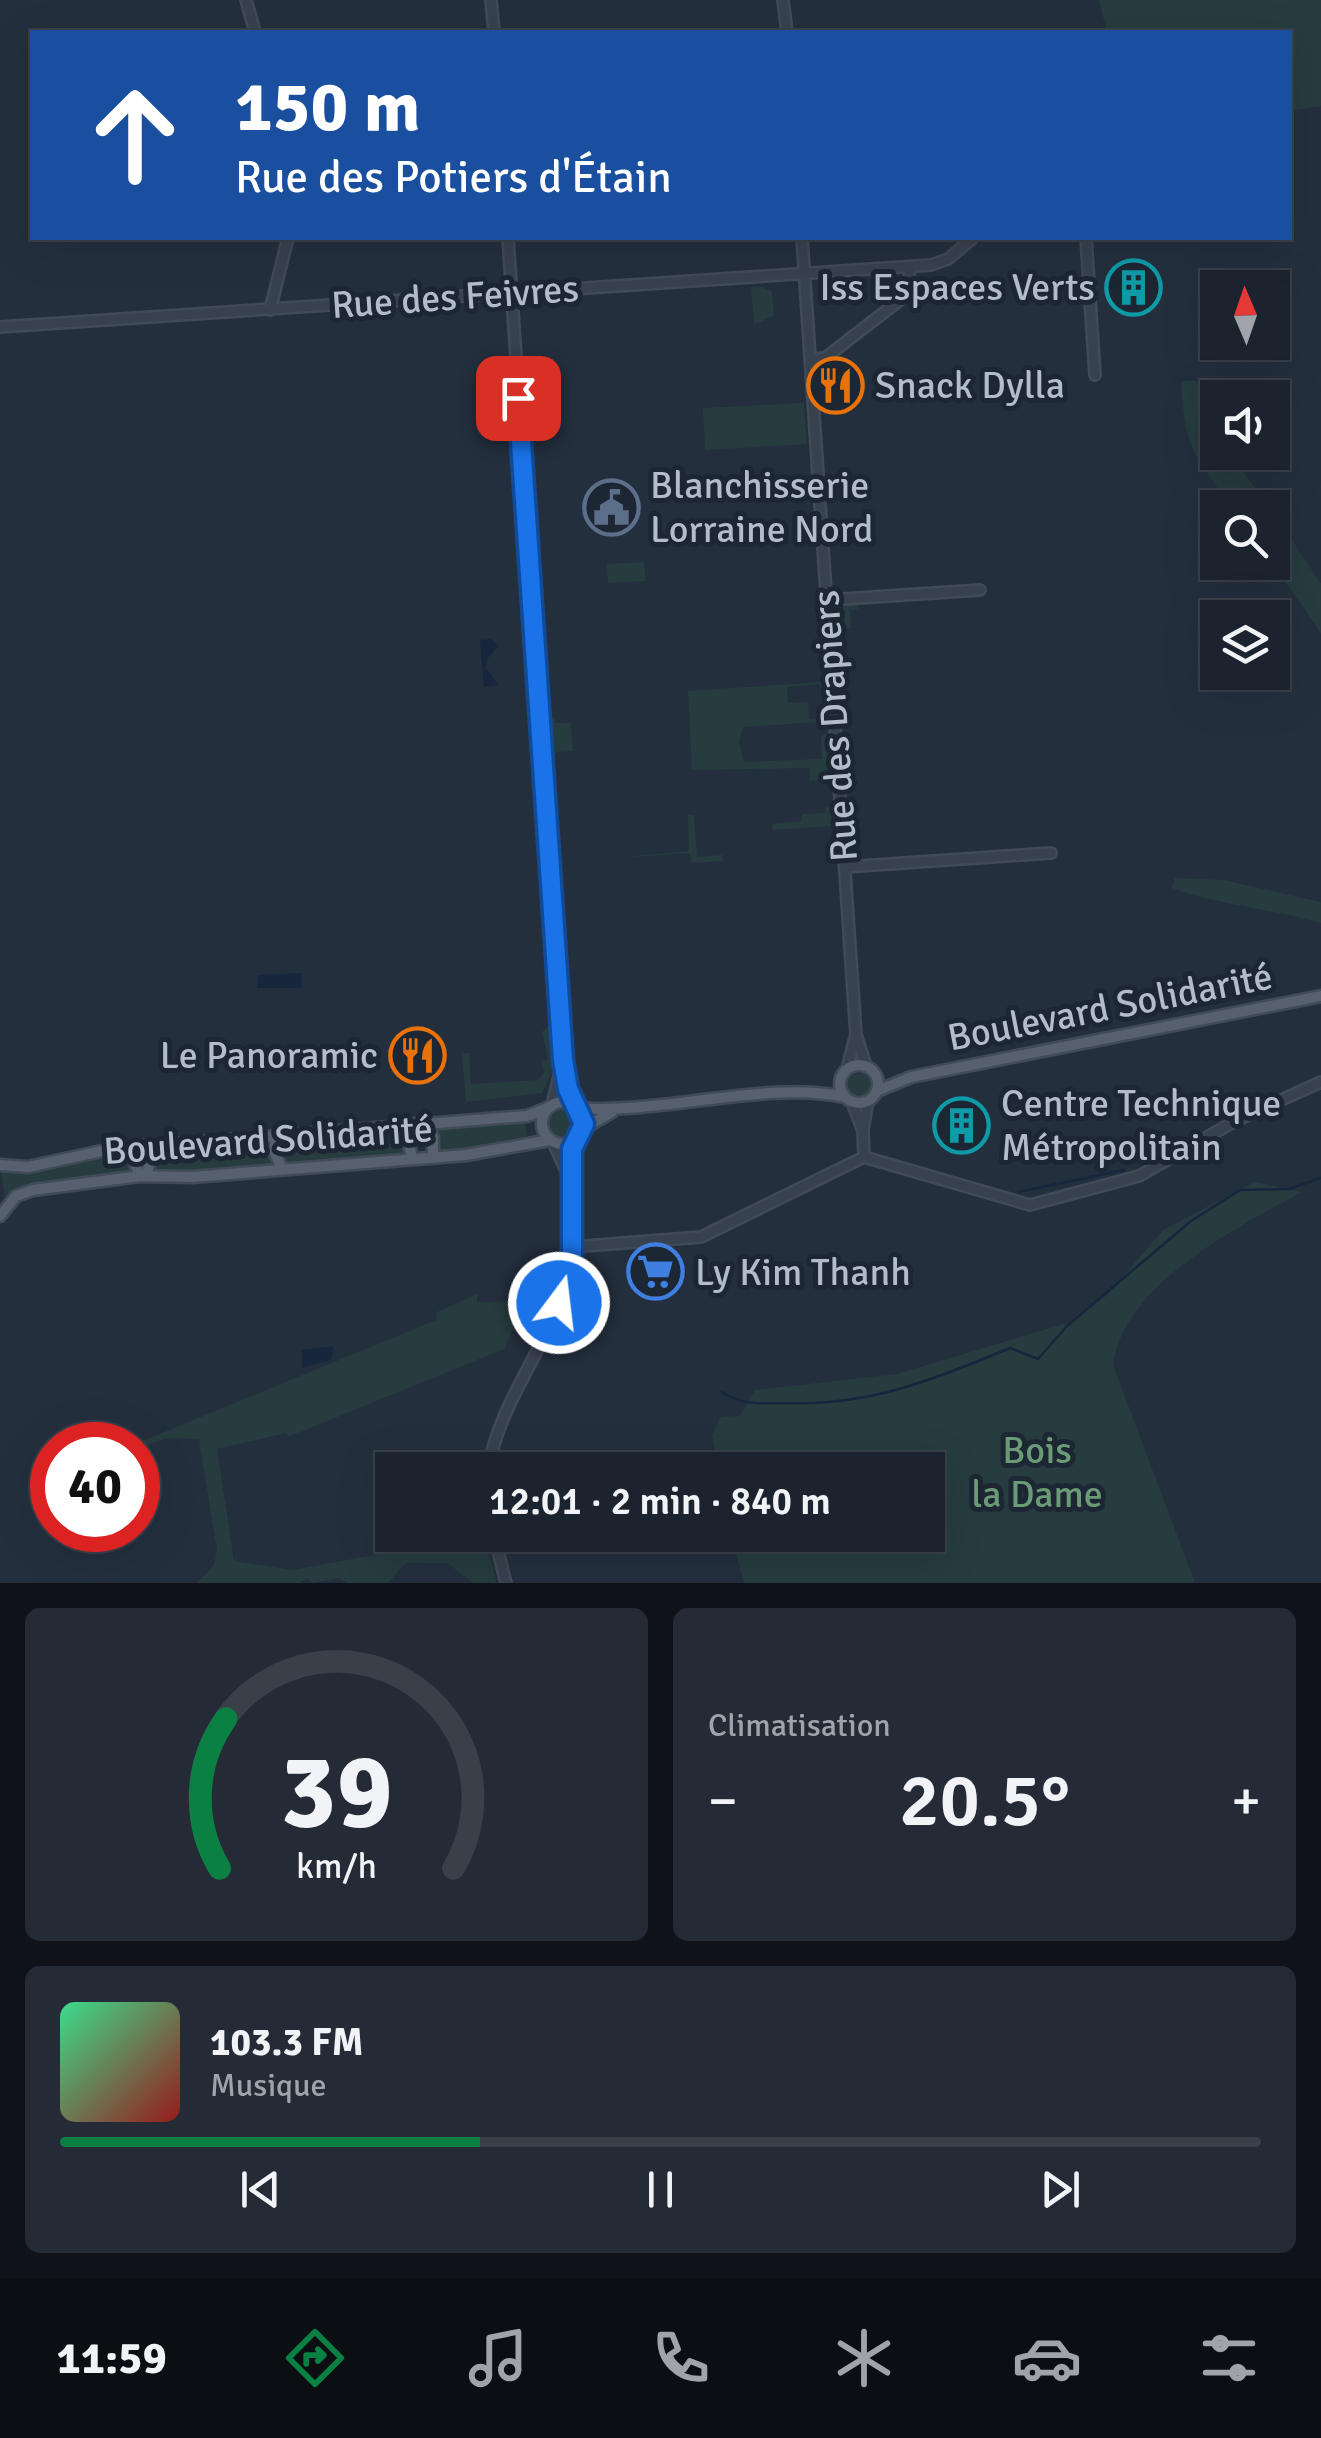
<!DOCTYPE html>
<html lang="fr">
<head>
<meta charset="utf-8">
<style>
  body { margin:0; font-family:Signika,sans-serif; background:#242b36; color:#f1f3f6; height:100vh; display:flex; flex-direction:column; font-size:38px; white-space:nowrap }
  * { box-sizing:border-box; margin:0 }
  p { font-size:32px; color:#a0a4aa }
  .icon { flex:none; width:55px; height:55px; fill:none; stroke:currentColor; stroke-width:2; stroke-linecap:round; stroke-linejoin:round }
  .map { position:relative; height:1583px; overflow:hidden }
  .side { display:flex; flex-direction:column; gap:25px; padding:25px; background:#0f1319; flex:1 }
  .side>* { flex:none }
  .hud { position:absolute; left:30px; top:30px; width:1262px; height:210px; border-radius:0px; box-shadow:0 10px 40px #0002,0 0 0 2px #39404a; background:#1a4fa0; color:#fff; overflow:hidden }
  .needle { width:65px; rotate:358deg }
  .tools { position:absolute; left:1200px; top:270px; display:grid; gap:20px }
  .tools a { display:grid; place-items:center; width:90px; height:90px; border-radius:0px; background:#1b232e; box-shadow:0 10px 40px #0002,0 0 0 2px #39404a; font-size:50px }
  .speed { position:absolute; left:30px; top:1422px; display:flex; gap:20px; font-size:50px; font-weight:700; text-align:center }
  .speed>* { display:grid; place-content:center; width:130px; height:130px; border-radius:50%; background:#1b232e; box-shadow:0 10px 40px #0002,0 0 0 2px #39404a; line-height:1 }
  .speed .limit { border:15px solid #d22; background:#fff; color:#111 }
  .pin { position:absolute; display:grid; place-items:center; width:85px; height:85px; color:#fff; margin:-42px; border-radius:20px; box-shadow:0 5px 15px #0006 }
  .me { position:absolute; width:110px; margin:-55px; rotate:15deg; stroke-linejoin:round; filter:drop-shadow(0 0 8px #0008) }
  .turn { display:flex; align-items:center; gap:35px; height:210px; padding:0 40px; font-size:45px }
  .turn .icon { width:130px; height:130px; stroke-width:2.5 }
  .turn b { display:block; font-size:70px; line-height:85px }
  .big { font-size:75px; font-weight:600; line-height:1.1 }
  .side .tile { flex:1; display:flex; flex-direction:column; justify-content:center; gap:15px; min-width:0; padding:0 35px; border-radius:15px; background:#242b36 }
  .side .dial { align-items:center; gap:0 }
  .dial svg { height:260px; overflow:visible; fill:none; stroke:#39404a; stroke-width:7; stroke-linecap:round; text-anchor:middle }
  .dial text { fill:#f1f3f6; stroke:none }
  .song { display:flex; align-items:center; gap:30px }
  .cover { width:120px; height:120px; border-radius:15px; background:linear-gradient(135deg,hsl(150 70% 55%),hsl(0 70% 35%)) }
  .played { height:10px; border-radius:5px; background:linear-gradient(90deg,#0b8043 35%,#39404a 35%) }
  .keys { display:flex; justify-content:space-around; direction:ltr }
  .heat { display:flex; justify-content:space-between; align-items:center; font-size:55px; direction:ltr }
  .side .tiles { flex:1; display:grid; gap:25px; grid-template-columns:1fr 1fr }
  .tile:last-child { grid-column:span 2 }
  .trip { position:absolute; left:375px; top:1452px; width:570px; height:100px; border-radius:0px; background:#1b232e; box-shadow:0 10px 40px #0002,0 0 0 2px #39404a; font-weight:600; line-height:100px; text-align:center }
  .tab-bar { display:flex; height:160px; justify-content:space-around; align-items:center; background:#0b0e12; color:#a0a4aa }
  .tab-bar .icon { width:70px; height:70px }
  .tab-bar .on { color:#0b8043 }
  .tab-bar b { font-size:45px; color:#f1f3f6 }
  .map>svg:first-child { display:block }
  .green { fill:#263c3f }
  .water { fill:#17263c }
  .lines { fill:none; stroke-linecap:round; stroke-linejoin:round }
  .stream { stroke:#17263c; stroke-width:2.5 }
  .minor-casing { stroke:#414a57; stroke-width:14 }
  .major-casing { stroke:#414a57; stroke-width:15 }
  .minor { stroke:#38414e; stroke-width:9 }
  .major { stroke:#56606e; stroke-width:10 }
  .route-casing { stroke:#114b97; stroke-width:25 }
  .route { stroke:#1a73e8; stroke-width:18 }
  .labels { text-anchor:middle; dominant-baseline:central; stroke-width:10; stroke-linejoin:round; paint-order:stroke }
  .poi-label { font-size:38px; fill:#b4bcc9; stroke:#1d2633; text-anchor:start }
  .street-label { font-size:38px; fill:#b4bcc9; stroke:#1d2633 }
  .park-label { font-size:38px; fill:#6b9a76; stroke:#1d2633 }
</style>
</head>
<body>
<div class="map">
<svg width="1321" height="1583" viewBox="0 0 1321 1583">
  <rect width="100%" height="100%" fill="#242f3e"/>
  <path class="green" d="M1099,0H1321V106L1290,111V32H1107Z
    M751,287H763L772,292L774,315L754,325Z
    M1181,381H1196L1217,436L1218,452L1228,453L1270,507H1232C1192,452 1185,450 1181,381Z
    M804,403L807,444L705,450L703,408Z
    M1273,511L1321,584V633L1272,563Z
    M644,562L646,581L608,583L607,564Z
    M857,603L858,609L850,610L851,628L843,629L845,657H840L838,625L844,604Z
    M823,682V689L819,684L787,687L788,703L808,702L809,719L825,718L826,727L820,722L743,727L739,743L744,762L822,759L821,736L826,734L828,779L810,781L809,768L692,770L688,691Z
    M554,717L555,723H571L573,751L557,752L552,758L550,718Z
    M826,807H831L832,826L773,830L772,824L802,821V814L825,813Z
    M688,815H694L697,857L723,855V861L691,863L690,853L617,858L689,851Z
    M1175,878L1223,880L1321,902V923C1272,909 1219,905 1172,888Z
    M551,1024L554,1068L542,1093L466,1102L462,1053H469L471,1084L538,1080L544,1073L542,1061L548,1060L542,1032Z
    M847 1085a12 12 0 1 1 24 0a12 12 0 1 1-24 0Z
    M546 1123a16 16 0 1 1 32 0a16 16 0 1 1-32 0Z
    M525,1121L527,1136L441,1153L432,1127Z
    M406,1131L403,1156L290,1165L281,1158L282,1143L291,1139Z
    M267,1141L272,1167L155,1174L154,1150Z
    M133,1152L132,1174L5,1198L1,1172L22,1173L94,1155Z
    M1255,1182L1302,1192C1237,1227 1124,1284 1113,1365L1195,1583H744L731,1535H928V1470H719L712,1435L721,1417L740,1416L755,1390L897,1374L1070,1322L1106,1296L1163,1230Z
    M477,1294V1302L527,1301L504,1349L288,1437L286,1433L217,1449L234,1561L292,1570L484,1535L497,1583H473L447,1563H406L388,1583H348L339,1578L313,1583L308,1578L300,1583H197L214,1565L217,1550L199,1439L166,1438L138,1449L133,1445L436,1320L437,1312Z"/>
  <path class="water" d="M491,639L498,646L488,658L486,668L498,685L484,687L480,640Z
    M301,973L302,988H257L258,975Z
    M334,1346L331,1360L302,1368V1350Z"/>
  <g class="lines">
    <path class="stream" d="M1018,1192L1124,1170
      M722,1392C742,1406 765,1403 789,1403C869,1406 936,1379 1010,1348L1038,1359L1067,1326L1191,1221L1240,1190L1289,1189L1321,1178"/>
    <defs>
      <path id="minor" d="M246,0L255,32
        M491,0L494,32
        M783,0L787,32
        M508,238L563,1060L574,1105
        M802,238L856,1035L866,1066
        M1086,238L1095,375
        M270,310L288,238
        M0,327L931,265L948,259L973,238
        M810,359L825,358L900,300L910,288L909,267
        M827,600L980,590
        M845,867L1051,853
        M847,1069L855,1038
        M852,1102L863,1131L864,1157
        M552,1105L561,1067
        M863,1129L868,1101
        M553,1142L568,1175
        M572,1247L701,1237L864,1157L1030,1205L1139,1176L1237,1120L1321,1082
        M488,1470C499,1403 545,1351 565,1286C579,1238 564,1190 574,1141
        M494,1535L506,1583"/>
      <path id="major" d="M840 1084a19 19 0 1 1 38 0a19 19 0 1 1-38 0Z
        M877,1091L911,1077L1321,996
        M542 1123a21 21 0 1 1 42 0a21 21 0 1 1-42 0Z
        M577,1108C659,1115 768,1080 844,1097
        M423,1124L433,1137V1158
        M583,1129L612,1112
        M277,1135L274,1151L282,1169
        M143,1146L150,1158L147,1176
        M412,1159L408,1138L414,1124
        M0,1165L28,1167L111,1149L527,1116L550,1107
        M140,1176L134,1161L143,1146
        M0,1216L16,1196L33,1190L140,1176L192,1177L466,1155L550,1140"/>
    </defs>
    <use href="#minor" class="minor-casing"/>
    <use href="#major" class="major-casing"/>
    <use href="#minor" class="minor"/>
    <use href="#major" class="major"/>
  </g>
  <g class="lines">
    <defs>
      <path id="route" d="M518,398L563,1060L568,1089L584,1124L572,1149V1257L559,1303"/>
    </defs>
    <use href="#route" class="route-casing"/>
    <use href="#route" class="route"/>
  </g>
  <defs>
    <symbol id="building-ring" viewBox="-11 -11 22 22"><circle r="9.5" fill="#1d2633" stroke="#0f9aa8" stroke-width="1.5"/><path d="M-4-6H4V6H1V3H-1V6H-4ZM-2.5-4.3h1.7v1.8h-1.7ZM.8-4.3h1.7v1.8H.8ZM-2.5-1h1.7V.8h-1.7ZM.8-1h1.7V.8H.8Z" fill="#0f9aa8"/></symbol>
    <symbol id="restaurant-ring" viewBox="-11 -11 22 22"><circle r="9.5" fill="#1d2633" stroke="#e8710a" stroke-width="1.5"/><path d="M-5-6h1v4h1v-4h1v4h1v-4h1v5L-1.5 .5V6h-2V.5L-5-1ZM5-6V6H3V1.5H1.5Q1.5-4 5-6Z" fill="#e8710a"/></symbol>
    <symbol id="civic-ring" viewBox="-11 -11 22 22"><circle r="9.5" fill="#1d2633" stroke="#5c6f8a" stroke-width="1.5"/><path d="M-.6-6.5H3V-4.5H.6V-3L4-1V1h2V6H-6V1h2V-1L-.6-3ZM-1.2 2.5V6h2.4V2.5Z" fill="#5c6f8a"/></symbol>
    <symbol id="supermarket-ring" viewBox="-11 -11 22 22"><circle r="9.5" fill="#1d2633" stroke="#3f7fe0" stroke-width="1.5"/><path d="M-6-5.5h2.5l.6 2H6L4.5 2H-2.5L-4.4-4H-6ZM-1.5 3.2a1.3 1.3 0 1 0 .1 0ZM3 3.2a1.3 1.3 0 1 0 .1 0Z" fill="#3f7fe0"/></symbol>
  </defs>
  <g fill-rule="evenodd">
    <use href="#building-ring" x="1102" y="256" width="63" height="63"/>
    <use href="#restaurant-ring" x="804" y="354" width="63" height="63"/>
    <use href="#civic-ring" x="580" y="476" width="63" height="63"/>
    <use href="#restaurant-ring" x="386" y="1024" width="63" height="63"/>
    <use href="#building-ring" x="930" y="1094" width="63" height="63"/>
    <use href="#supermarket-ring" x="624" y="1240" width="63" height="63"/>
  </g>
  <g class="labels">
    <g class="poi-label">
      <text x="1095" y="287" text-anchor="end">Iss Espaces Verts</text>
      <text x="875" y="385">Snack Dylla</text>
      <text x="650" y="485">Blanchisserie<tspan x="650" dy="44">Lorraine Nord</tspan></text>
      <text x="378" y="1055" text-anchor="end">Le Panoramic</text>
      <text x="1001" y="1103">Centre Technique<tspan x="1001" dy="44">Métropolitain</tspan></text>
      <text x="695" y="1272">Ly Kim Thanh</text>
    </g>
    <g class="street-label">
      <text transform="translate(455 297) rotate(-4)">Rue des Feivres</text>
      <text transform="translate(835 726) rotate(-94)">Rue des Drapiers</text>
      <text transform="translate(1110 1007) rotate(-11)">Boulevard Solidarité</text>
      <text transform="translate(268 1140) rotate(-4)">Boulevard Solidarité</text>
    </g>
    <g class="park-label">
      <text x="1037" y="1450">Bois<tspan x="1037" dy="44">la Dame</tspan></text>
    </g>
  </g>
</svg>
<div class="tools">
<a><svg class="needle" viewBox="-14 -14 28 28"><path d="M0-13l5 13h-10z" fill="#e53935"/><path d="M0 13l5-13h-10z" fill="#a0a4aa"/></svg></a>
<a><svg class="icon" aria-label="sound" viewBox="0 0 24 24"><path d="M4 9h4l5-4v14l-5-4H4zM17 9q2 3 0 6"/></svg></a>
<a><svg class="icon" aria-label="search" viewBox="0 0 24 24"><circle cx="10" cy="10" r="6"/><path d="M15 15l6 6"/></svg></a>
<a><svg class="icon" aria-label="layers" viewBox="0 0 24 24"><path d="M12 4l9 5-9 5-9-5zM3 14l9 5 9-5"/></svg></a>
</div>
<div class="speed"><div class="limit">40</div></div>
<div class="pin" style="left:518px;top:398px;background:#d93025"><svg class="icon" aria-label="arrive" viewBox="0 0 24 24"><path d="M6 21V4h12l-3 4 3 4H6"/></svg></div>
<svg class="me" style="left:559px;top:1303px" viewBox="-20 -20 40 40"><circle r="17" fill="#1a73e8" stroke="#fff" stroke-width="3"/><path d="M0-11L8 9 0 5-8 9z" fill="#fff"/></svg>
<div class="trip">12:01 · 2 min · 840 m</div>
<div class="hud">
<div class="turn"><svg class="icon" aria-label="ahead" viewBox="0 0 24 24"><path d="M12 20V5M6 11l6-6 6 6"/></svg><div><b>150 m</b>Rue des Potiers d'Étain</div></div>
</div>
</div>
<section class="side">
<div class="tiles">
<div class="tile dial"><svg viewBox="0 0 100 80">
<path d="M14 69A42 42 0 1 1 86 69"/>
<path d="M14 69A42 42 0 0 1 16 23" stroke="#0b8043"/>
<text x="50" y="56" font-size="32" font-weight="700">39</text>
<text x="50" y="72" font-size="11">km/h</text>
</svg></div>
<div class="tile"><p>Climatisation</p>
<div class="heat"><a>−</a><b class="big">20.5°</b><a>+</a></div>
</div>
<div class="tile">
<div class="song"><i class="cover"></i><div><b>103.3 FM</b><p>Musique</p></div></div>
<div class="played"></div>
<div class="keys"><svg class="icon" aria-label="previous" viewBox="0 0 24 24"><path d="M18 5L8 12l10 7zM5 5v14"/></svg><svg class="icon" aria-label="pause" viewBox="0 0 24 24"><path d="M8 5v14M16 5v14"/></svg><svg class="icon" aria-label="next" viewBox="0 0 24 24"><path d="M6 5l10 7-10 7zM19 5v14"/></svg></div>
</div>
</div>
</section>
<nav class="tab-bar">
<b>11:59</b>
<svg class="icon on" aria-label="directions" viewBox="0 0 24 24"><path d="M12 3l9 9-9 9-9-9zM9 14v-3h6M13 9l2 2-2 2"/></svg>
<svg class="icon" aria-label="music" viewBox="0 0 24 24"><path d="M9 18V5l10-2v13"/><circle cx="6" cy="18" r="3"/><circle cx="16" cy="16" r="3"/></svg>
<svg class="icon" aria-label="phone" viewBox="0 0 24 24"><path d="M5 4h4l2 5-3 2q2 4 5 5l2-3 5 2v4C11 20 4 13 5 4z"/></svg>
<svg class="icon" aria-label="climate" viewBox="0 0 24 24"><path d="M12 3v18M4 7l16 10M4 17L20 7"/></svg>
<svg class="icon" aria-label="car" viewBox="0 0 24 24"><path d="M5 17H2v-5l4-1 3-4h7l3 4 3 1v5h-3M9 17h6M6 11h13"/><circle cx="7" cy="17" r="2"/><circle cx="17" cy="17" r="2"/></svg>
<svg class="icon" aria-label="filters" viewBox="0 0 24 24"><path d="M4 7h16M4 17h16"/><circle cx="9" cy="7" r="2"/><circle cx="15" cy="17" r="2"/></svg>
</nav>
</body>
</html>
